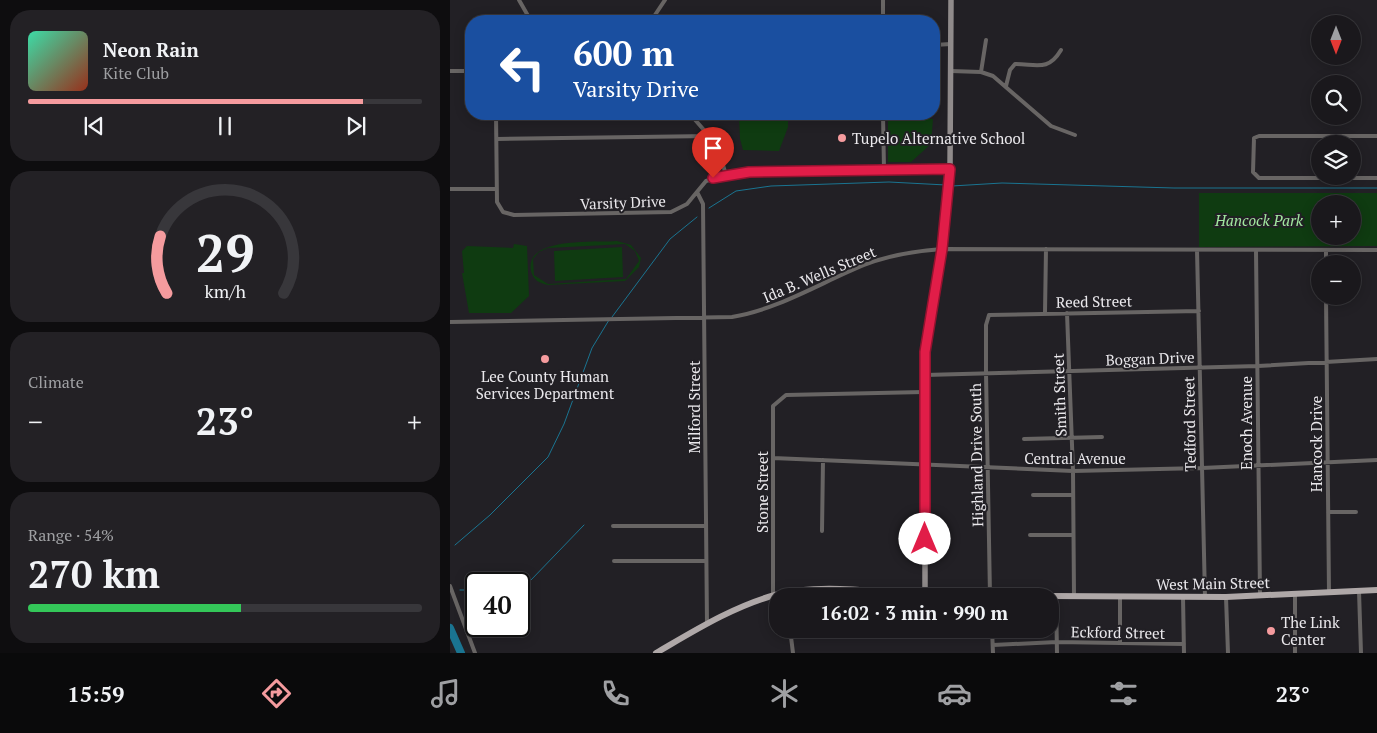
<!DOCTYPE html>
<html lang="en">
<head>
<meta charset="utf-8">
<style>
  body { margin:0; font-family:"PT Serif",serif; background:#232125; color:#f1f3f6; height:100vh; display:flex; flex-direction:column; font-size:19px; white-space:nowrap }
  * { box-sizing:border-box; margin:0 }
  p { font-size:16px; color:#9fa0a3 }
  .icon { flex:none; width:28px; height:28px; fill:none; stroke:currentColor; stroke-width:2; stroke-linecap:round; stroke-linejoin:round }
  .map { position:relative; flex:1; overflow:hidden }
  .side { display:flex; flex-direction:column; gap:10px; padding:10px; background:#0e0d0f; width:450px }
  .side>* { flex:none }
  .banner { position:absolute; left:15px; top:15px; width:475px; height:105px; border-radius:20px; box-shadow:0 2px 12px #0003,0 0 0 1px #38373b; background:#1a4fa0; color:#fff; overflow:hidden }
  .needle { width:32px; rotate:180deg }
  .controls { position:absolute; left:861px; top:15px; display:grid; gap:10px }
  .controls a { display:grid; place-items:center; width:50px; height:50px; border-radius:50%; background:#1a181c; box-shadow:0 2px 12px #0003,0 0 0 1px #38373b; font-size:25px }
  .speed { position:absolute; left:15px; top:572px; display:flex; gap:10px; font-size:25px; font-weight:700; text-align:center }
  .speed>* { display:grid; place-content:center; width:65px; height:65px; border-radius:50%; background:#1a181c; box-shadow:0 2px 12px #0003,0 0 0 1px #38373b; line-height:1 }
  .speed .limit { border:2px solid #111; border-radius:8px; background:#fff; color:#111 }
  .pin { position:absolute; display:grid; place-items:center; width:42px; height:42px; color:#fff; margin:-51px -21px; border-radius:50% 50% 50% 0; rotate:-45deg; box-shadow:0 0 5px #0007 }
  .pin .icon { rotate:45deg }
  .me { position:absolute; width:55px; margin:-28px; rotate:0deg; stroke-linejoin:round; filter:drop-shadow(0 0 4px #0008) }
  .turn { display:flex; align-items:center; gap:18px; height:105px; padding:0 25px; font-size:22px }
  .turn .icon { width:65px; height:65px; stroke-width:2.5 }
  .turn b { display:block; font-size:35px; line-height:42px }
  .big { font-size:38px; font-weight:700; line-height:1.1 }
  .side .widget { flex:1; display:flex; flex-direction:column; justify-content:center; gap:8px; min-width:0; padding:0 18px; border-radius:20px; background:#232125 }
  .side .dial { align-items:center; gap:0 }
  .dial svg { height:130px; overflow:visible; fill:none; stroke:#38373b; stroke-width:7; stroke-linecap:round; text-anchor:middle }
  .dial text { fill:#f1f3f6; stroke:none }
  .song { display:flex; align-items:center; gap:15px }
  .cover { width:60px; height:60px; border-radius:8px; background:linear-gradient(135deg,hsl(160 70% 55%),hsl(10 70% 35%)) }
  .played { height:5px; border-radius:2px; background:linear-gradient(90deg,#f59b9e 85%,#38373b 85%) }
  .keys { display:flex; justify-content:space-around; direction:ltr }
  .heat { display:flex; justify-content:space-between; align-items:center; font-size:28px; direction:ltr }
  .charge { height:8px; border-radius:4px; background:linear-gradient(90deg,#34c759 54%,#38373b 0) }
  .trip { position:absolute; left:319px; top:588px; width:290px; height:50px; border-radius:20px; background:#1a181c; box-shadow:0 2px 12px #0003,0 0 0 1px #38373b; font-weight:700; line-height:50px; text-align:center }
  .tab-bar { display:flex; height:80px; justify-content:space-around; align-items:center; background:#0a0a0b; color:#9fa0a3 }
  .tab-bar .icon { width:35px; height:35px }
  .tab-bar .active { color:#f59b9e }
  .tab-bar b { font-size:22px; color:#f1f3f6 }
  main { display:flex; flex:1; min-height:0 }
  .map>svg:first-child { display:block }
  .green { fill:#0f3b11; fill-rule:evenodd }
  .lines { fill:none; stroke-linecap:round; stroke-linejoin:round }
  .stream { stroke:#1a7491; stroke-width:1 }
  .river { stroke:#1a7491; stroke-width:8 }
  .street { stroke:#686564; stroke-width:4 }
  .secondary { stroke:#908b8b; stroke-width:5.5 }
  .primary { stroke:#afa8a8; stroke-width:6 }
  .route-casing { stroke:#92132f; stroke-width:12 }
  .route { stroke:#e11d48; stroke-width:9 }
  .poi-dot { fill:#f59b9e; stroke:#222025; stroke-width:2 }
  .labels { text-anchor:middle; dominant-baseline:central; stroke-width:4; stroke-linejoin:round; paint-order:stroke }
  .poi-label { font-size:15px; fill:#eae8ec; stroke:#222025; text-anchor:start }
  .street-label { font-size:15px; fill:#eae8ec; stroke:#222025 }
  .park-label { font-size:15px; font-style:italic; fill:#a1e79f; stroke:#222025 }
</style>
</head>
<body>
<main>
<section class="side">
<div class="widget">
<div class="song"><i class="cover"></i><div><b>Neon Rain</b><p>Kite Club</p></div></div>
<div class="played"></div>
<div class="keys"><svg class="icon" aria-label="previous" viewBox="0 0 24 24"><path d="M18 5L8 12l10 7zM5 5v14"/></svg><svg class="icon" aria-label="pause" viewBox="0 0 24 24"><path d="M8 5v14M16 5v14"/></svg><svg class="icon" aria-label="next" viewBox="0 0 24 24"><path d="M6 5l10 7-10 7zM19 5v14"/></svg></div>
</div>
<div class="widget dial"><svg viewBox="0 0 100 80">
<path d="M14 69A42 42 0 1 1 86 69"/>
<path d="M14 69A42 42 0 0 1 10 34" stroke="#f59b9e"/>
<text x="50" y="56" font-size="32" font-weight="700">29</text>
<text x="50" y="72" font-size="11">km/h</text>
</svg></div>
<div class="widget"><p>Climate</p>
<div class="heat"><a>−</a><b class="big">23°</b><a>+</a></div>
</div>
<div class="widget"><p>Range · 54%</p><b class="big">270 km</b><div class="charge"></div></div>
</section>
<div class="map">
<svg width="927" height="653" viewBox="0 0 927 653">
  <rect width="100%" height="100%" fill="#222025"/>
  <path class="green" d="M296,114H315V117H338V127L329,151L293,150L290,139L289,118H295Z
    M438,117L483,119L481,144L461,162H438Z
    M749,193H927V246L749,247ZM870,204H902V236H870Z
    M167,241L181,245L191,258L189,267L175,281L98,285C89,283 83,280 81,271C74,236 146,243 167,241ZM175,244L185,251L189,261L176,279L98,284L84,275L83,259L89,252L98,248Z
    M64,244L77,246L79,296L61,313H19L12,273H14L12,251L17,246L63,248Z
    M172,247L173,277L105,281L104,251Z"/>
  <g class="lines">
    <path class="stream" d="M502,186L552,183L724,188H927
      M259,208L286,191L321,186L439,182L496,185
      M162,317L220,239L247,217
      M5,545L40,515L98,457L114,424L142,348L159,320
      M69,588L80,581L134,525
      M10,590H26"/>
    <path class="river" d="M0,628L11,653"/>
    <path class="street" d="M69,0L81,21
      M433,0V21
      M201,21L215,0
      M484,45L501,44
      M0,71H21
      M501,71L531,72L543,76L601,126L625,135
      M531,72L536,40
      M556,86L560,70L565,64C586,64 598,72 611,50
      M46,114L47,202L53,212L64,215L221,212L237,204L256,181L283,173L500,169
      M240,114L267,145L276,175
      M433,114L434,170
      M927,136H809L804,138L803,172L809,178H927
      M47,139L260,136
      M0,189H46
      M247,192L253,204L257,624
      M747,250L755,597
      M876,250V264
      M806,251L810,595
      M876,296L879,592
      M595,313L596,249
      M617,313L623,471L624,596
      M0,322L282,317C329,309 370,283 414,265C439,255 465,251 492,249L927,250
      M475,375L808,366L927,359
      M574,439L652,437
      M323,458L623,471L752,468L927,460
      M583,495H623
      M878,512H906
      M163,526H256
      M372,531L373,460
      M580,535H623
      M164,561H256
      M0,586L25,653
      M909,591L911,653
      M323,595V406L336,395L474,392
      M540,596L536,373V325L539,315L749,311
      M606,596L607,653
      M670,596V642
      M733,597L734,653
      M776,597L778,653
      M340,629L343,653
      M542,629L543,653
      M543,645L607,642L734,644
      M845,653V593"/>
    <path class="secondary" d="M475,595V352L492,249L500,169L501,0"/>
    <path class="primary" d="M600,596L776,597L927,590
      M206,653C244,631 282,607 325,595C374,582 426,593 476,595C516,596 557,596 597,596"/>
  </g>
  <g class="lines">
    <defs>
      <path id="route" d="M263,178L299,172L500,169L492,249L475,352V539"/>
    </defs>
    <use href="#route" class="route-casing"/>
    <use href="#route" class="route"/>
  </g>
  <g class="poi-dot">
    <circle cx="392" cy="138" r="5"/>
    <circle cx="95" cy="359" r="5"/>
    <circle cx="821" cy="631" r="5"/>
  </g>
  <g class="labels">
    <g class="poi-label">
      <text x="402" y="138">Tupelo Alternative School</text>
      <text x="95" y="376" text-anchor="middle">Lee County Human<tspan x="95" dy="17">Services Department</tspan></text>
      <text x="831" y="622">The Link<tspan x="831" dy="17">Center</tspan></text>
    </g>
    <g class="street-label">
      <text transform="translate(173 202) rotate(-2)">Varsity Drive</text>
      <text transform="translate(369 274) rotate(-23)">Ida B. Wells Street</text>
      <text transform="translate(644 301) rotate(-1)">Reed Street</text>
      <text transform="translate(700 358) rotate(-2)">Boggan Drive</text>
      <text transform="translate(609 395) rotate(-92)">Smith Street</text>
      <text transform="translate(244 407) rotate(-90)">Milford Street</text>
      <text transform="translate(796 423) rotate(-90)">Enoch Avenue</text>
      <text transform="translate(739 424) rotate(-91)">Tedford Street</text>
      <text transform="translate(866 444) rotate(-90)">Hancock Drive</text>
      <text transform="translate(526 455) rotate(-91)">Highland Drive South</text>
      <text x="625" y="458">Central Avenue</text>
      <text transform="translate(312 492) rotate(-90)">Stone Street</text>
      <text transform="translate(763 583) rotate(-1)">West Main Street</text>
      <text transform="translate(668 632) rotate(1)">Eckford Street</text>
    </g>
    <g class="park-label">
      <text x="809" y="220">Hancock Park</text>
    </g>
  </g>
</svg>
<div class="controls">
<a><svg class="needle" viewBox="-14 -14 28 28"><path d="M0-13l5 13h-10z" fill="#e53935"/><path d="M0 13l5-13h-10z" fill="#9fa0a3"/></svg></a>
<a><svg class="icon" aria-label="search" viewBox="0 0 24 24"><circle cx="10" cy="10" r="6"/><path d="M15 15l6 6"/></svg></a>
<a><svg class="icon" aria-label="layers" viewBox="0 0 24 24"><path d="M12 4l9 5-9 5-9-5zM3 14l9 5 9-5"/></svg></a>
<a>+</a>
<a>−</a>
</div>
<div class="speed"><div class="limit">40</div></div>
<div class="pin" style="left:263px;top:178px;background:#d93025"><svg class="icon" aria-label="arrive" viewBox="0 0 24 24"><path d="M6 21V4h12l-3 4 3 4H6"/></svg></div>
<svg class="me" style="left:475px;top:539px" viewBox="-20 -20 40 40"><circle r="19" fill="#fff"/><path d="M0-13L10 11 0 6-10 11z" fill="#e11d48"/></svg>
<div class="trip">16:02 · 3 min · 990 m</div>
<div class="banner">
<div class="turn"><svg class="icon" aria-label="left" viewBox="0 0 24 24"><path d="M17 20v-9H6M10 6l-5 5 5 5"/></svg><div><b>600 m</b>Varsity Drive</div></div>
</div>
</div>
</main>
<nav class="tab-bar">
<b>15:59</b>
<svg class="icon active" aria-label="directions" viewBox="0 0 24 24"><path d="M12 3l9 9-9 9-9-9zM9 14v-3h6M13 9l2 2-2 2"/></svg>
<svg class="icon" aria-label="music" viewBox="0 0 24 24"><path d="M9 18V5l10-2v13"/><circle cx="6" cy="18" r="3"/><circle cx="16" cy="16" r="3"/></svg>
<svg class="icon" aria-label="phone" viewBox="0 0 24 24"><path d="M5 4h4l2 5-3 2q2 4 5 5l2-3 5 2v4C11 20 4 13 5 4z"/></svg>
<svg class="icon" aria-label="climate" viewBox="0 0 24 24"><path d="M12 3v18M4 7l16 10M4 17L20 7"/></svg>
<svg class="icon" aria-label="car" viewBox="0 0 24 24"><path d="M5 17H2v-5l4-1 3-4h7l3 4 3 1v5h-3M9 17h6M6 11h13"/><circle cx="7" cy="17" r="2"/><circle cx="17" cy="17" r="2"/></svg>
<svg class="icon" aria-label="filters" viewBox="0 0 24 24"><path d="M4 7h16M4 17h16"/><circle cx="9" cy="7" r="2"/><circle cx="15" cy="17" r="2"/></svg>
<b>23°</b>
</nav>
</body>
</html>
